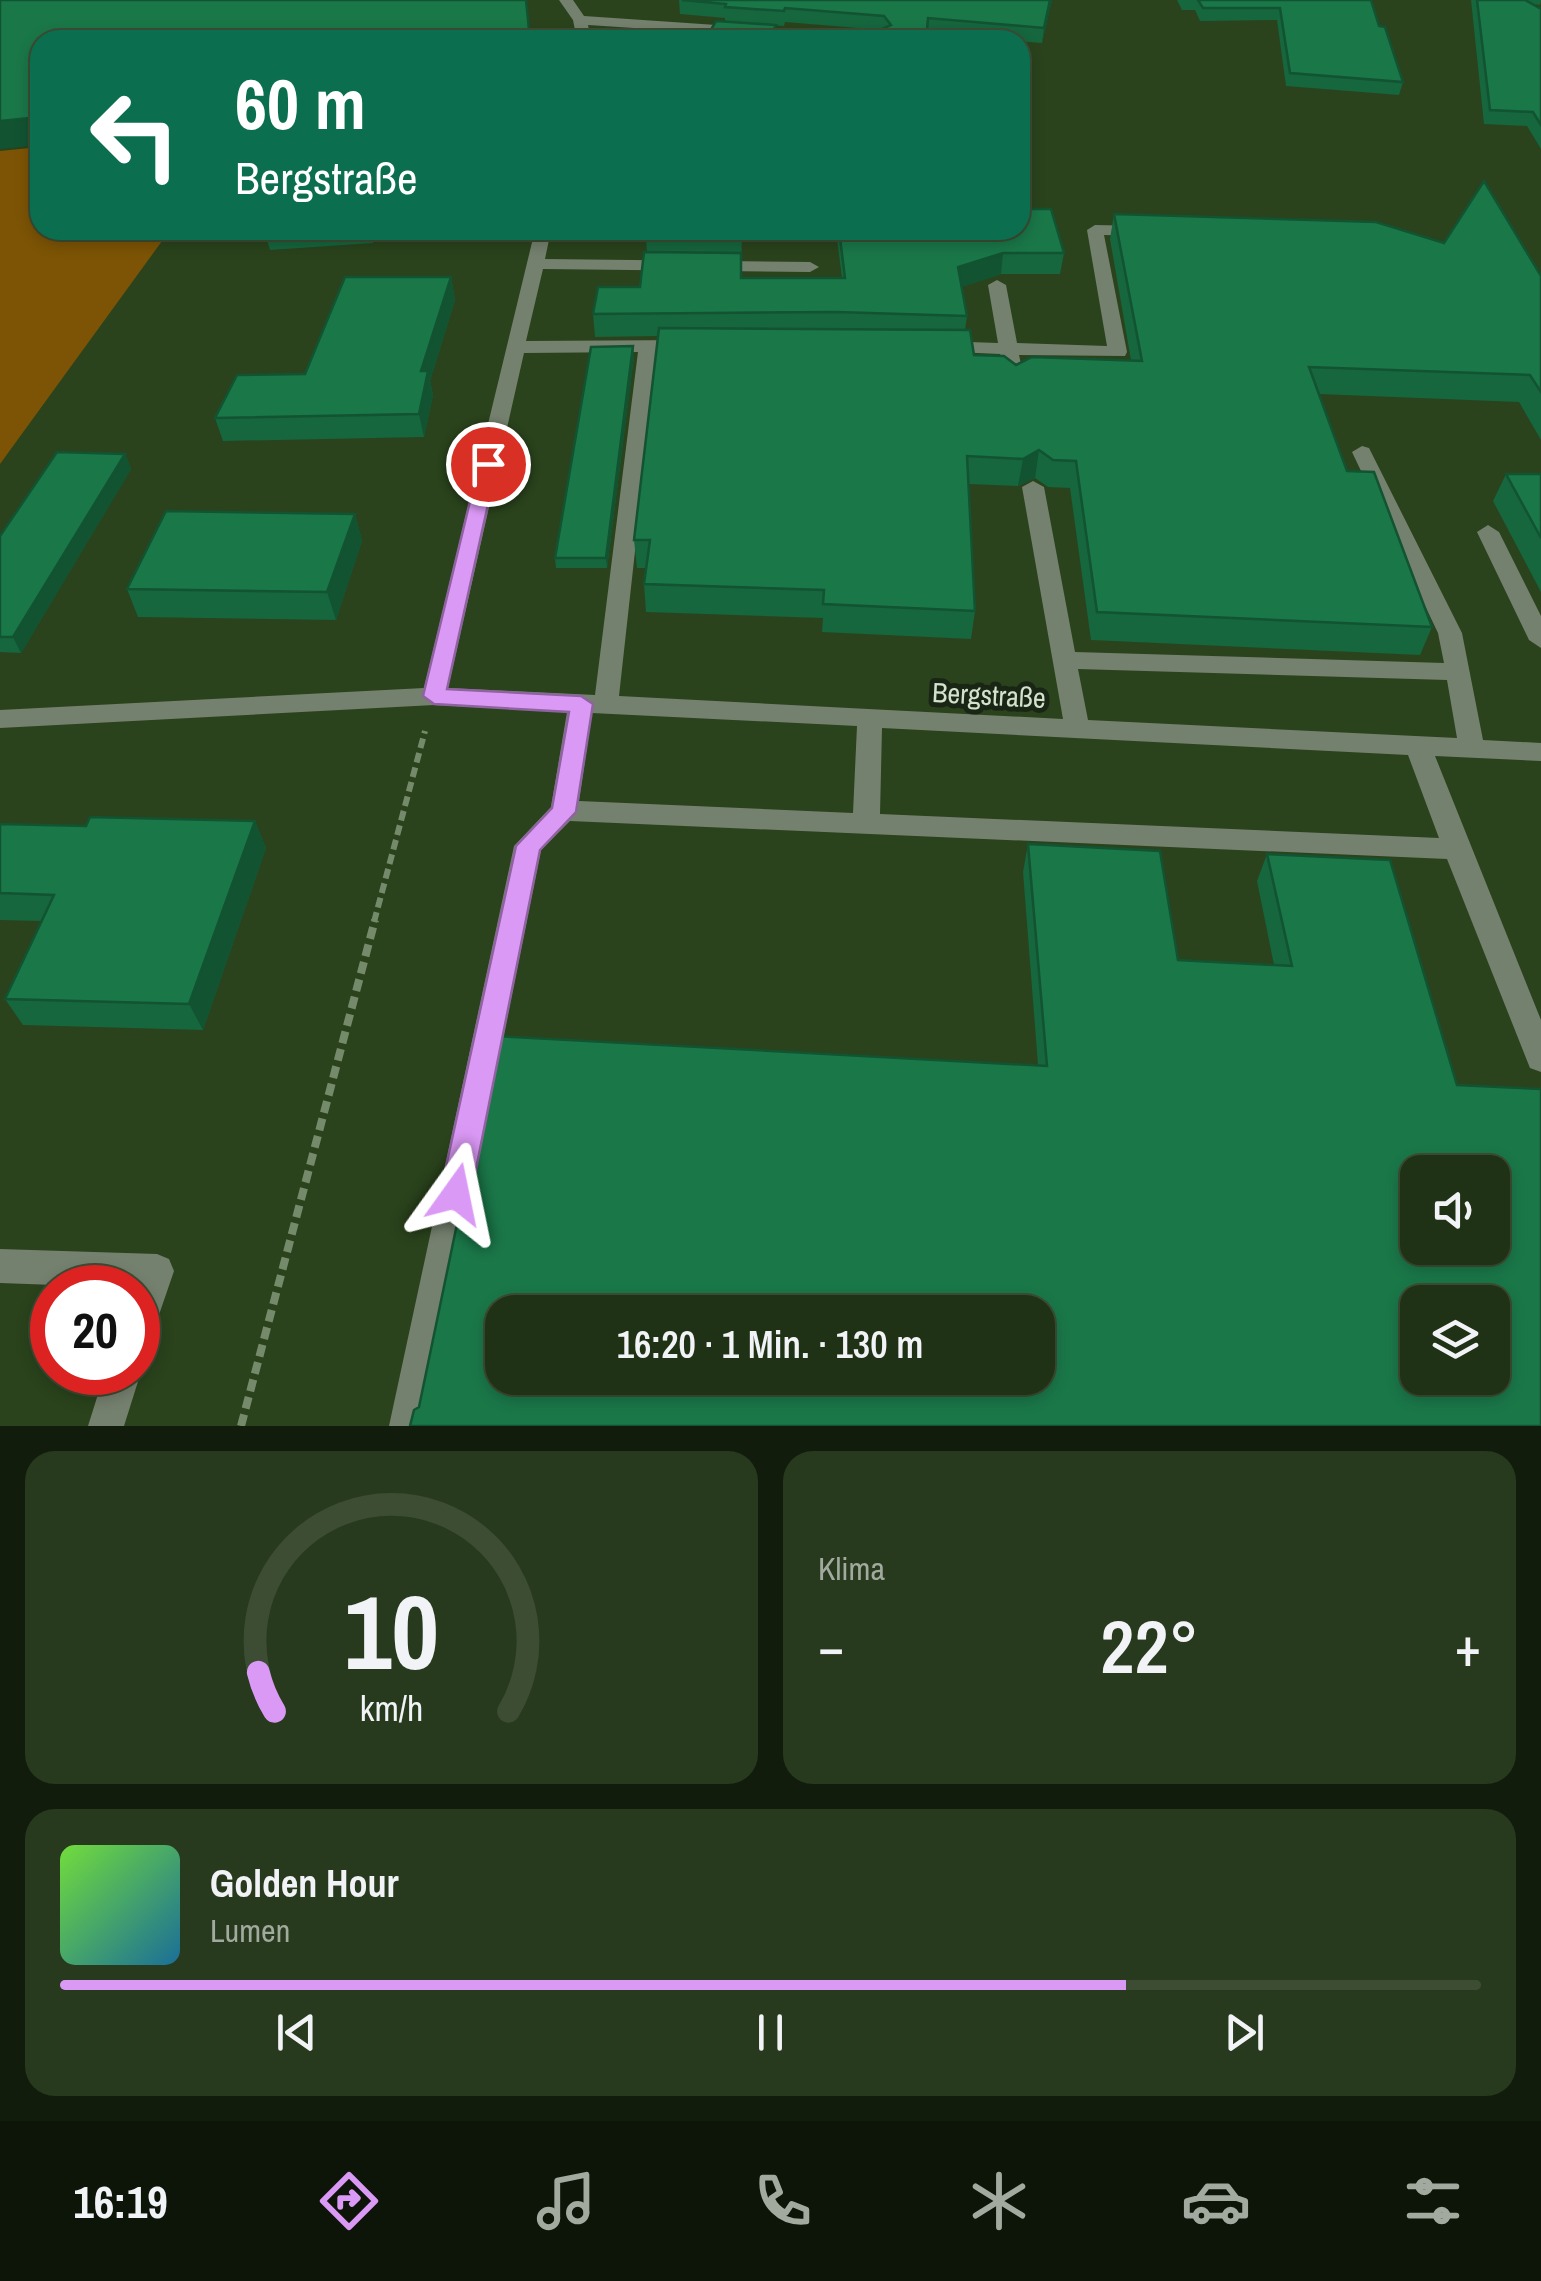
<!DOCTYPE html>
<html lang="de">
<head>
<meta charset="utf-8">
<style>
  body { margin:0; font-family:"Archivo Narrow",sans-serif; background:#283a1e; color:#f1f3f6; height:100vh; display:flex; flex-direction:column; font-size:38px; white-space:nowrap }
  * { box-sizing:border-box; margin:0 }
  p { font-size:32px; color:#a2aaa0 }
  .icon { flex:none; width:55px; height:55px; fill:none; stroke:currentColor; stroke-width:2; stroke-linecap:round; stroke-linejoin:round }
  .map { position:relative; height:1426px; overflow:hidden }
  .sheet { display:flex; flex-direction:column; gap:25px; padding:25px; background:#121c0c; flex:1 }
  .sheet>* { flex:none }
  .guide { position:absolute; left:30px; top:30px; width:1000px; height:210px; border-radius:30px; box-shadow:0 5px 15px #0003,0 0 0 2px #3d4d34; background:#0b6e4f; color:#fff; overflow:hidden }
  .buttons { position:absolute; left:1400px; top:1155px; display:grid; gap:20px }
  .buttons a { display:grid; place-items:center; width:110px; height:110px; border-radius:20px; background:#203215; box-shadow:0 5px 15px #0003,0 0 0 2px #3d4d34; font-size:50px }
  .speed { position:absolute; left:30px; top:1265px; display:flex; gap:20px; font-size:50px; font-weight:700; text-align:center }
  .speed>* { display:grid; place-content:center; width:130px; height:130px; border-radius:50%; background:#203215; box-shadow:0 5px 15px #0003,0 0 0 2px #3d4d34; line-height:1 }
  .speed .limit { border:15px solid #d22; background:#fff; color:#111 }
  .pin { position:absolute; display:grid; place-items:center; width:85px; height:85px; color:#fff; margin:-42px; border:5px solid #fff; border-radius:50%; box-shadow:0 2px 10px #0007 }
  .me { position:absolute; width:110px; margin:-55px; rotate:12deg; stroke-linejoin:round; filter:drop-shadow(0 0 8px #0008) }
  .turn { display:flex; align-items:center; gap:35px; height:210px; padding:0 40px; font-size:45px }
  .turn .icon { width:130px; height:130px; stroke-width:2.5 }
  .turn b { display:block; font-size:70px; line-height:85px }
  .big { font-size:75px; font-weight:600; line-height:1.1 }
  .sheet .tile { flex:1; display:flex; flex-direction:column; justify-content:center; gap:15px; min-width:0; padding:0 35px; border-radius:30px; background:#283a1e }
  .sheet .dial { align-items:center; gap:0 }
  .dial svg { height:260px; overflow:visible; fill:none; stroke:#3d4d34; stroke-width:7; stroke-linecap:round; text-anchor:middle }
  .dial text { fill:#f1f3f6; stroke:none }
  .song { display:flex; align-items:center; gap:30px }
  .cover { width:120px; height:120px; border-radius:15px; background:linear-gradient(135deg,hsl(100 70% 55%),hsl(200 70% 35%)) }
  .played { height:10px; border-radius:5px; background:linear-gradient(90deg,#db99f6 75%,#3d4d34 75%) }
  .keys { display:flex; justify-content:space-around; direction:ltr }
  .heat { display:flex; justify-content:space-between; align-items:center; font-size:55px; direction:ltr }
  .sheet .tiles { flex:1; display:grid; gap:25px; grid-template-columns:1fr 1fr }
  .tile:last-child { grid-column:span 2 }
  .trip { position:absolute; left:485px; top:1295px; width:570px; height:100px; border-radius:30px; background:#203215; box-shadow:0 5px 15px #0003,0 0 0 2px #3d4d34; font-weight:600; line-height:100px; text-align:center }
  .dock { display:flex; height:160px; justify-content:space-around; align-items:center; background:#0d1408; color:#a2aaa0 }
  .dock .icon { width:70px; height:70px }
  .dock .selected { color:#db99f6 }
  .dock b { font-size:45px; color:#f1f3f6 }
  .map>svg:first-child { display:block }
  .green { fill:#7d5405 }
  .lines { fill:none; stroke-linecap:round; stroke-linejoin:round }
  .path-far1 { stroke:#758a6a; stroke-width:6; stroke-dasharray:10 5; stroke-linecap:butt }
  .path { stroke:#758a6a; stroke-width:8; stroke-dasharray:12 6; stroke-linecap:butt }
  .minor { fill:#75816f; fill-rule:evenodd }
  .wall { fill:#16663e }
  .shaded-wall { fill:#125332 }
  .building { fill:#1a7748; stroke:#125332; stroke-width:2.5; fill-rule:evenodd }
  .route { fill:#db99f6; stroke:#8e63a0; stroke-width:2.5 }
  .labels { text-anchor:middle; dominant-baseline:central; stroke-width:10; stroke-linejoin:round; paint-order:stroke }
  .street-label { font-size:28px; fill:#d2e2cb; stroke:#1a2615 }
</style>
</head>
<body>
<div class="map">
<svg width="1541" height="1426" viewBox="0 0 1541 1426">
  <rect width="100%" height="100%" fill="#2a431c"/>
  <path class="green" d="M40,147V230H170L0,464V151Z"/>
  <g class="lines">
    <path class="path-far1" d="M374,922L425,731"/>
    <path class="path" d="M241,1426L375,920"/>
    <path class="minor" d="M559,0H573L584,16L879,36L886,40H818L588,25L591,40H577L573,20Z
      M1095,225L1143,226L1151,231L1143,236L1104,235L1127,352L1125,356L1019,355L1021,364L1011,370L1004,368L1000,354L933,351L931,347L940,341L998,343L988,285L997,280L1006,285L1017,343L1107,346L1087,230Z
      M535,230H551L545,259L810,262L819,267L810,272L543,269L526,341L690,340L699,346L690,352H657L619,696L1063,719L1022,487L1033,481L1044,487L1075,652L1444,663L1438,633L1352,452L1362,446L1369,448L1462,633L1483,740L1541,743V761L1435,756L1541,1020V1072L1530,1068L1526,1058L1447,859L570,821L541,850L425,1426H389L514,846L551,807L567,712L434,705L0,728V710L424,688ZM638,352L595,695L448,688L524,353ZM1078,669L1447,680L1457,738L1088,720ZM592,713L857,726L853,813L579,801ZM882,728L1408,755L1439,838L880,814Z
      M1488,525L1499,532L1541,616V648L1529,640L1477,532Z
      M0,1249L157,1254L169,1259L174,1271L150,1341L138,1346V1288L0,1283Z
      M138,1364L141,1372L124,1426H88L105,1372H138Z"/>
  </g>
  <path class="wall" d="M679,0H1052L1042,43L785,22L784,26L725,22V18L680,14Z
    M1177,0H1371L1379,26L1403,82L1399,95L1286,86L1277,20L1200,21L1195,10H1182Z
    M1471,0H1541L1540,5L1533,4L1541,9V149L1527,126L1484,124Z
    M1114,214L1541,276V440L1519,402L1319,394L1347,471L1432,627L1420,655L1091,640L1070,488L1048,487L1035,478L1018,486L969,484L975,611L971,639L822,632L823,618L646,612L644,584L646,568H637L634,540L658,336L595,337L593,314L640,287L647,252L646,239L742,230L741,278H842L836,230H1020L1064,253L1060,274H1001L961,287L967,316L965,330L974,355L1016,365L1131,360L1110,239Z
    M264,230H374L373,243L270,250Z
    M451,277L455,300L430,381L433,395L424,437L223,441L215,418L305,374Z
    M634,356L607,568H556L555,558Z
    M125,454L131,469L21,653L0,652V536Z
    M1506,474H1541V592L1493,501Z
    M355,514L362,541L336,620L138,617L127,589Z
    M255,821L266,848L203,1030L23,1025L5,999L42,921L0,920V824L86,826Z
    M1028,844L1178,960L1274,965L1257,881L1267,854L1457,1085L1038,1065L1023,872Z"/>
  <path class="shaded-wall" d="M1050,0H1052L1042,43L1044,28Z
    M776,25V40H768Z
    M40,117V145L0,149V121Z
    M1003,253L1001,274L956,289L958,267Z
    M451,277L455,300L430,381L433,395L424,437L419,414L421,371Z
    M633,346L634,356L607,568L606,558Z
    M1039,450L1035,478L1018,486L1023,459Z
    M125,454L131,469L21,653L13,637Z
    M355,514L362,541L336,620L327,592Z
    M255,821L266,848L203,1030L189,1004Z"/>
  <path class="building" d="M0,0H526L530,40H40V117L0,121Z
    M682,0H1050L1044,28L928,18L926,40H881L882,29L891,25L884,16L785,8L784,11L725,7L726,4Z
    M1198,0H1371L1379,26L1385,27L1403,82L1290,73L1280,8H1203Z
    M1477,0H1525L1541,9V125L1533,112L1490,110Z
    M716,21L776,25L768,40H705Z
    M1484,181L1541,276V392L1530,375L1309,367L1347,471L1374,472L1432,627L1097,612L1076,461L1053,460L1039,450L1023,459L967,456L975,611L823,604L824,590L644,584L650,540H634L659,328L970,330L974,355L1004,356L1016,365L1032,357L1142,361L1114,214L1376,222L1444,243Z
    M1020,209H1051L1064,253H1003L958,267L967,316L836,312L593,314L598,287H640L644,252L741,253V278H845L839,230H1020Z
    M647,230H741V240L646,239Z
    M345,277H451L421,371H428L419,414L215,418L237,375L305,374Z
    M633,346L606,558H555L591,347Z
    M57,452L125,454L13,637H0V536Z
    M1506,474H1541V538Z
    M166,511L355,514L327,592L127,589Z
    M90,817L255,821L189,1004L5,999L54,895L0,893V824L86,826Z
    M1028,844L1160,851L1178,960L1292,966L1267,854L1390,860L1457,1085L1541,1089V1426H410L414,1410L419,1407L496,1036L1047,1066ZM1418,1172H1492V1248H1418ZM1418,1302H1492V1378H1418ZM502,1312H1038V1378H502Z"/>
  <path class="route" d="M488,458L497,464L447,689L581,696L593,704L576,812L540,850L471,1194L466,1204L456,1208L445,1204L440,1194L516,846L552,808L569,712L434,704L423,696L479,464Z"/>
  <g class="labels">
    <g class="street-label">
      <text transform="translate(989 695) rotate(3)">Bergstraße</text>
    </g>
  </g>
</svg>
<div class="buttons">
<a><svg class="icon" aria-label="sound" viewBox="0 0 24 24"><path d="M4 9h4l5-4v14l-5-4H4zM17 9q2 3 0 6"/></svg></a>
<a><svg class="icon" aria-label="layers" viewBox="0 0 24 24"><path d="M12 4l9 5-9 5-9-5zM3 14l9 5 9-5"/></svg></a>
</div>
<div class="speed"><div class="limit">20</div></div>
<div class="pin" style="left:488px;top:464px;background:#d93025"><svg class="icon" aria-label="arrive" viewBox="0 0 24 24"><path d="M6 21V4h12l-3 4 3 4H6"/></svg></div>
<svg class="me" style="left:456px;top:1194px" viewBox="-20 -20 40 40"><path d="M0-17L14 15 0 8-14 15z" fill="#db99f6" stroke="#fff" stroke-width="4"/></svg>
<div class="trip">16:20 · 1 Min. · 130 m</div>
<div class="guide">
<div class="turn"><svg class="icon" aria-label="left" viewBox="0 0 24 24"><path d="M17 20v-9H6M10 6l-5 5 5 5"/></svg><div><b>60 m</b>Bergstraße</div></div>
</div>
</div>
<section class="sheet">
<div class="tiles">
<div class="tile dial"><svg viewBox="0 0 100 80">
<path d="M14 69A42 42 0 1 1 86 69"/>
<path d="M14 69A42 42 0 0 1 9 57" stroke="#db99f6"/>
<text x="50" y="56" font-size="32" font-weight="700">10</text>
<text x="50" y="72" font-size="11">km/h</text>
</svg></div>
<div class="tile"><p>Klima</p>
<div class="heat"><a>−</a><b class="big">22°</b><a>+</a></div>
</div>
<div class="tile">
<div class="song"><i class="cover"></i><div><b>Golden Hour</b><p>Lumen</p></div></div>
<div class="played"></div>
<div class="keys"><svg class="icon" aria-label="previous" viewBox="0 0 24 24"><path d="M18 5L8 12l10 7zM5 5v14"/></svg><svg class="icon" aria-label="pause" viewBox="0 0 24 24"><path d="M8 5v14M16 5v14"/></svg><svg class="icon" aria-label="next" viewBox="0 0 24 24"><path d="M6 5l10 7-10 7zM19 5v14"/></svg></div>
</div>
</div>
</section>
<nav class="dock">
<b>16:19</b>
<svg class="icon selected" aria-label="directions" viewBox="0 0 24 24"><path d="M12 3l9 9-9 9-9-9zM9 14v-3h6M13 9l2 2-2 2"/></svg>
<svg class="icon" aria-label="music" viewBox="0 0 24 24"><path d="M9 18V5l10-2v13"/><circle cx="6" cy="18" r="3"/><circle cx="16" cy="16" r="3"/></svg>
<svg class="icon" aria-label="phone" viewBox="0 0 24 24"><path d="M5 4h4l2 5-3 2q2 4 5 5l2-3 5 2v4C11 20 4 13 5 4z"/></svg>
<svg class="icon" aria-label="climate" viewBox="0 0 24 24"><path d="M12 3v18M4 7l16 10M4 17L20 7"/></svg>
<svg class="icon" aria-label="car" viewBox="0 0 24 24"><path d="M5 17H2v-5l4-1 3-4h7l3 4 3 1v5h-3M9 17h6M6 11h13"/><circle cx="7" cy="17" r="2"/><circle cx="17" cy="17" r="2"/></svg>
<svg class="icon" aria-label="filters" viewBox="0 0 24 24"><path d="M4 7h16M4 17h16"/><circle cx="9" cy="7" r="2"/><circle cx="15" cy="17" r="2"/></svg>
</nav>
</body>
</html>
